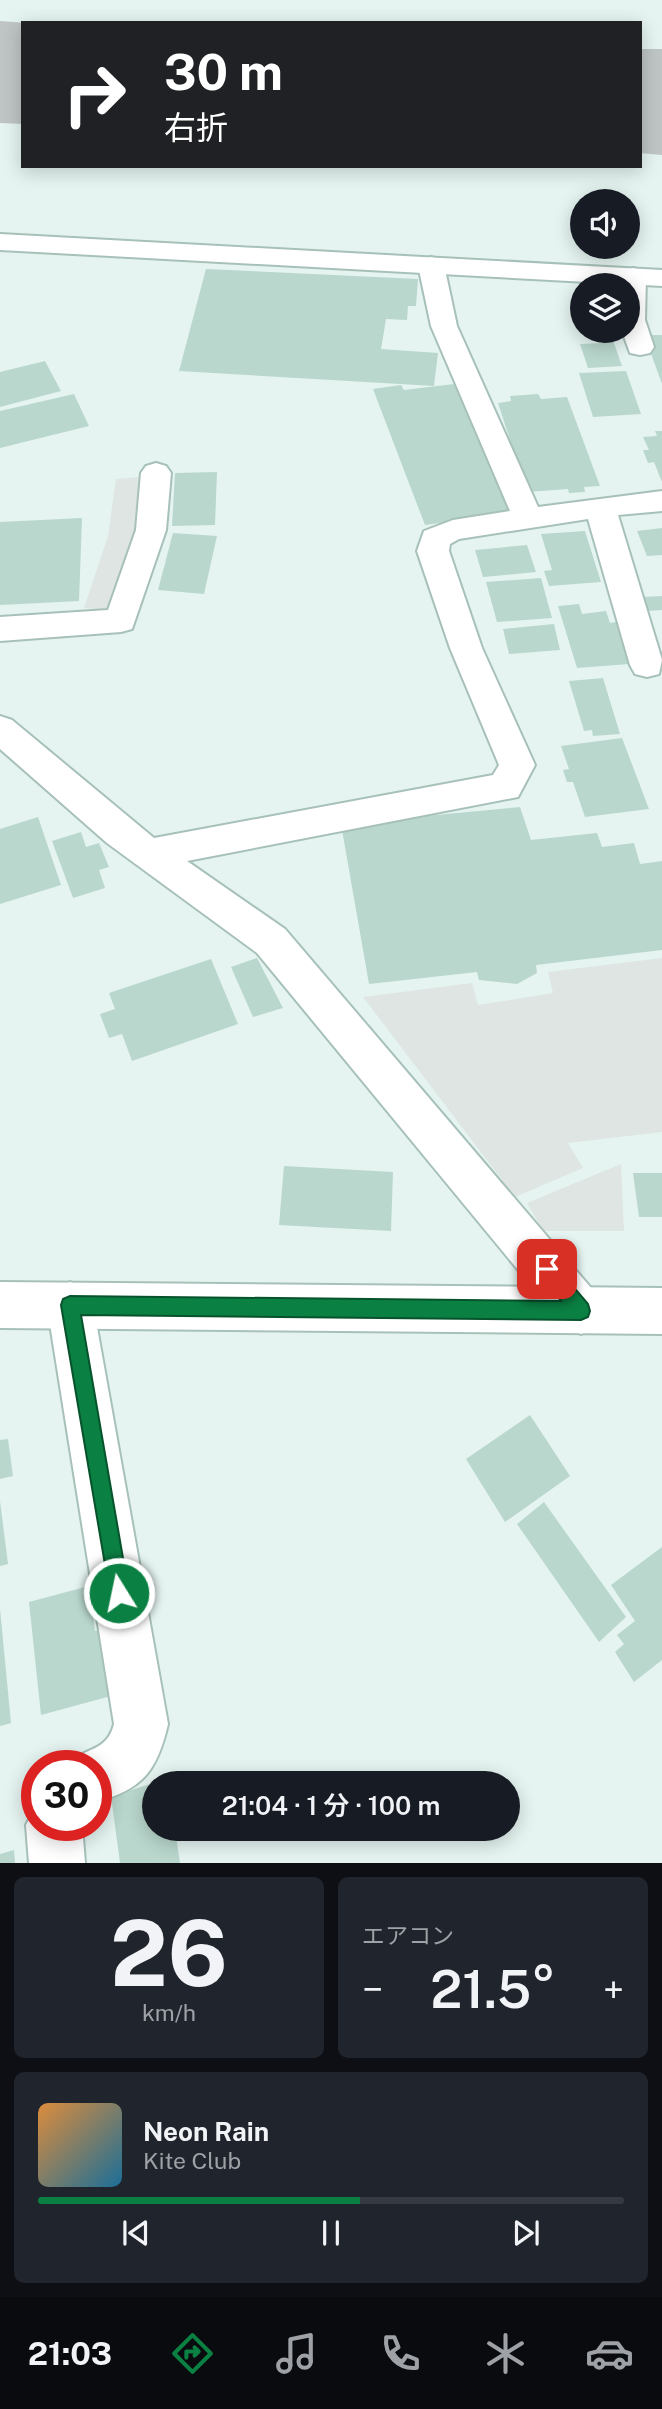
<!DOCTYPE html>
<html lang="ja">
<head>
<meta charset="utf-8">
<style>
  body { margin:0; font-family:"Public Sans","Noto Sans JP",sans-serif; background:#20242c; color:#f1f3f6; height:100vh; display:flex; flex-direction:column; font-size:26px; white-space:nowrap }
  * { box-sizing:border-box; margin:0 }
  p { font-size:23px; color:#9ea1a6 }
  .icon { flex:none; width:38px; height:38px; fill:none; stroke:currentColor; stroke-width:2; stroke-linecap:round; stroke-linejoin:round }
  .map { position:relative; height:1863px; overflow:hidden }
  .panel { display:flex; flex-direction:column; gap:14px; padding:14px; background:#0d0f14; flex:1 }
  .panel>* { flex:none }
  .guide { position:absolute; left:21px; top:21px; width:621px; height:147px; border-radius:0px; box-shadow:0 4px 18px #0003; background:#202124; color:#fff; overflow:hidden }
  .fabs { position:absolute; left:570px; top:189px; display:grid; gap:14px }
  .fabs a { display:grid; place-items:center; width:70px; height:70px; border-radius:50%; background:#171b24; box-shadow:0 4px 18px #0003; font-size:35px }
  .speed { position:absolute; left:21px; top:1750px; display:flex; gap:14px; font-size:35px; font-weight:700; text-align:center }
  .speed>* { display:grid; place-content:center; width:91px; height:91px; border-radius:50%; background:#171b24; box-shadow:0 4px 18px #0003; line-height:1 }
  .speed .limit { border:10px solid #d22; background:#fff; color:#111 }
  .pin { position:absolute; display:grid; place-items:center; width:60px; height:60px; color:#fff; margin:-30px; border-radius:14px; box-shadow:0 4px 10px #0006 }
  .me { position:absolute; width:77px; margin:-38px; rotate:350deg; stroke-linejoin:round; filter:drop-shadow(0 0 5px #0008) }
  .turn { display:flex; align-items:center; gap:24px; height:147px; padding:0 28px; font-size:32px }
  .turn .icon { width:91px; height:91px; stroke-width:2.5 }
  .turn b { display:block; font-size:49px; line-height:60px }
  .big { font-size:52px; font-weight:600; line-height:1.1 }
  .panel .widget { flex:1; display:flex; flex-direction:column; justify-content:center; gap:10px; min-width:0; padding:0 24px; border-radius:10px; background:#20242c }
  .panel .dial { align-items:center; gap:0 }
  .dial b { font-size:91px; line-height:1 }
  .song { display:flex; align-items:center; gap:21px }
  .cover { width:84px; height:84px; border-radius:10px; background:linear-gradient(135deg,hsl(30 70% 55%),hsl(200 70% 35%)) }
  .played { height:7px; border-radius:4px; background:linear-gradient(90deg,#0b8043 55%,#363941 55%) }
  .keys { display:flex; justify-content:space-around; direction:ltr }
  .heat { display:flex; justify-content:space-between; align-items:center; font-size:38px; direction:ltr }
  .panel .tiles { flex:1; display:grid; gap:14px; grid-template-columns:1fr 1fr }
  .widget:last-child { grid-column:span 2 }
  .trip { position:absolute; left:142px; top:1771px; width:378px; height:70px; border-radius:35px; background:#171b24; box-shadow:0 4px 18px #0003; font-weight:600; line-height:70px; text-align:center }
  .tabs { display:flex; height:112px; justify-content:space-around; align-items:center; background:#090b0e; color:#9ea1a6 }
  .tabs .icon { width:49px; height:49px }
  .tabs .current { color:#0b8043 }
  .tabs b { font-size:32px; color:#f1f3f6 }
  .map>svg:first-child { display:block }
  .parking { fill:#dee5e2 }
  .lines { fill:none; stroke-linecap:round; stroke-linejoin:round }
  .runway { fill:#bec5c4; fill-rule:evenodd }
  .building { fill:#b9d7cd }
  .minor-casing { stroke:#a7c1ba; stroke-width:4 }
  .tertiary-casing { stroke:#a7c1ba; stroke-width:4 }
  .minor { fill:#fff; fill-rule:evenodd }
  .tertiary { fill:#fff; fill-rule:evenodd }
  .route { fill:#0b8043; stroke:#07532c; stroke-width:2 }
</style>
</head>
<body>
<div class="map">
<svg width="662" height="1863" viewBox="0 0 662 1863">
  <rect width="100%" height="100%" fill="#e5f4f1"/>
  <path class="parking" d="M152,476L121,611L84,608L108,536L116,479Z
    M662,958V1132L568,1143L583,1168L515,1197L363,997L472,983L478,1005L553,993L548,972Z
    M621,1164L624,1231H543L527,1203Z"/>
  <g class="lines">
    <path class="runway" d="M0,21L27,23H23V124L0,123Z
      M640,49H662V155L640,153Z"/>
  </g>
  <path class="building" d="M206,269L418,279L416,306H408L407,320L386,319L381,349L438,353L434,386L179,371Z
    M650,335H662V384L649,348Z
    M602,340H613L622,366L588,368L580,344L603,343Z
    M45,361L61,391L0,407V372Z
    M626,371L641,414L593,417L579,373Z
    M454,384L511,513L425,525L373,389L401,385L404,390Z
    M74,394L89,426L0,448V411Z
    M538,394L541,399L567,397L600,486L584,487L585,492L569,493L568,489L527,492L498,403L511,401L510,396Z
    M655,431H662V482L654,462L648,463L643,450H649L643,437L657,436Z
    M217,472L215,525L172,526L175,473Z
    M82,518L79,601L0,605V522Z
    M662,528V555L647,556L637,531Z
    M585,531L601,582L549,586L544,571L552,570L541,534Z
    M173,533L217,536L204,594L158,590Z
    M527,545L536,572L483,577L475,550Z
    M541,578L552,618L497,622L486,582Z
    M662,596V610L647,611L643,597Z
    M579,604L582,614L606,611L610,623L616,622L629,664L577,668L558,606Z
    M554,624L560,650L509,654L503,629Z
    M603,678L620,734L593,736L592,730L584,731L569,681Z
    M622,738L649,809L585,817L573,782H567L563,770L569,769L561,746Z
    M520,807L531,840L597,833L602,847L634,843L640,864L662,861V950L536,965L537,973L517,984L479,980L477,972L369,984L341,824Z
    M38,817L61,885L0,904V829Z
    M81,832L86,847L99,843L109,867L99,870L105,888L73,898L52,841Z
    M257,958L283,1008L253,1017L231,967Z
    M211,959L238,1024L132,1061L122,1034L109,1038L100,1014L115,1009L109,993Z
    M284,1166L393,1172L391,1231L279,1225Z
    M633,1173H662V1217H639Z
    M530,1415L570,1476L505,1522L466,1459Z
    M8,1439L13,1476L0,1479V1440Z
    M0,1501L8,1564L0,1566Z
    M544,1502L626,1617L599,1642L517,1524Z
    M662,1547V1660L634,1682L615,1652L624,1644L617,1635L635,1621L611,1585Z
    M89,1586L95,1631L104,1629L111,1696L41,1715L29,1602Z
    M0,1609L11,1723L0,1726Z
    M154,1783V1829H175L180,1863H120L111,1796Z
    M14,1850L15,1863H0V1854Z"/>
  <g class="lines">
    <defs>
      <path id="minor" d="M431,257L440,260L444,265L457,326L538,507L662,491V511L618,515L662,660L659,674L647,677L635,674L630,665L588,519L459,539L450,544L449,551L482,648L535,765L518,797L187,861L285,929L597,1295L604,1311L597,1327L581,1334L565,1327L257,953L107,843L0,749V716L12,720L154,838L493,775L499,765L450,648L417,551L424,531L453,520L510,511L431,326L418,265L422,260Z
        M633,268L642,271L646,276L645,320L654,347L650,353L640,355L630,353L622,331H628V285H620V276L624,271Z
        M156,463L166,466L171,473L166,530L132,629L121,632L0,641V617L108,610L136,530L141,473L146,466Z
        M70,1282L86,1289L93,1305L168,1724C157,1771 143,1789 96,1802V1766H72L77,1756C95,1748 109,1745 114,1724L47,1305L54,1289Z
        M37,1804V1825H82L85,1863H29L26,1825Z"/>
      <path id="tertiary" d="M0,234L662,270V286L0,250Z
        M0,1282L662,1288V1334L0,1328Z"/>
    </defs>
    <use href="#minor" class="minor-casing"/>
    <use href="#tertiary" class="tertiary-casing"/>
    <use href="#minor" class="minor"/>
    <use href="#tertiary" class="tertiary"/>
  </g>
  <path class="route" d="M547,1260L553,1263L588,1304L590,1311L588,1317L581,1320L81,1315L129,1593L126,1600L119,1603L111,1600L61,1305L63,1299L70,1296L561,1301L537,1269L540,1263Z"/>
</svg>
<div class="fabs">
<a><svg class="icon" aria-label="sound" viewBox="0 0 24 24"><path d="M4 9h4l5-4v14l-5-4H4zM17 9q2 3 0 6"/></svg></a>
<a><svg class="icon" aria-label="layers" viewBox="0 0 24 24"><path d="M12 4l9 5-9 5-9-5zM3 14l9 5 9-5"/></svg></a>
</div>
<div class="speed"><div class="limit">30</div></div>
<div class="pin" style="left:547px;top:1269px;background:#d93025"><svg class="icon" aria-label="arrive" viewBox="0 0 24 24"><path d="M6 21V4h12l-3 4 3 4H6"/></svg></div>
<svg class="me" style="left:119px;top:1593px" viewBox="-20 -20 40 40"><circle r="17" fill="#0b8043" stroke="#fff" stroke-width="3"/><path d="M0-11L8 9 0 5-8 9z" fill="#fff"/></svg>
<div class="trip">21:04 · 1 分 · 100 m</div>
<div class="guide">
<div class="turn"><svg class="icon" aria-label="right" viewBox="0 0 24 24"><path d="M7 20v-9h11M14 6l5 5-5 5"/></svg><div><b>30 m</b>右折</div></div>
</div>
</div>
<section class="panel">
<div class="tiles">
<div class="widget dial"><b>26</b><p>km/h</p></div>
<div class="widget"><p>エアコン</p>
<div class="heat"><a>−</a><b class="big">21.5°</b><a>+</a></div>
</div>
<div class="widget">
<div class="song"><i class="cover"></i><div><b>Neon Rain</b><p>Kite Club</p></div></div>
<div class="played"></div>
<div class="keys"><svg class="icon" aria-label="previous" viewBox="0 0 24 24"><path d="M18 5L8 12l10 7zM5 5v14"/></svg><svg class="icon" aria-label="pause" viewBox="0 0 24 24"><path d="M8 5v14M16 5v14"/></svg><svg class="icon" aria-label="next" viewBox="0 0 24 24"><path d="M6 5l10 7-10 7zM19 5v14"/></svg></div>
</div>
</div>
</section>
<nav class="tabs">
<b>21:03</b>
<svg class="icon current" aria-label="directions" viewBox="0 0 24 24"><path d="M12 3l9 9-9 9-9-9zM9 14v-3h6M13 9l2 2-2 2"/></svg>
<svg class="icon" aria-label="music" viewBox="0 0 24 24"><path d="M9 18V5l10-2v13"/><circle cx="6" cy="18" r="3"/><circle cx="16" cy="16" r="3"/></svg>
<svg class="icon" aria-label="phone" viewBox="0 0 24 24"><path d="M5 4h4l2 5-3 2q2 4 5 5l2-3 5 2v4C11 20 4 13 5 4z"/></svg>
<svg class="icon" aria-label="climate" viewBox="0 0 24 24"><path d="M12 3v18M4 7l16 10M4 17L20 7"/></svg>
<svg class="icon" aria-label="car" viewBox="0 0 24 24"><path d="M5 17H2v-5l4-1 3-4h7l3 4 3 1v5h-3M9 17h6M6 11h13"/><circle cx="7" cy="17" r="2"/><circle cx="17" cy="17" r="2"/></svg>
</nav>
</body>
</html>
